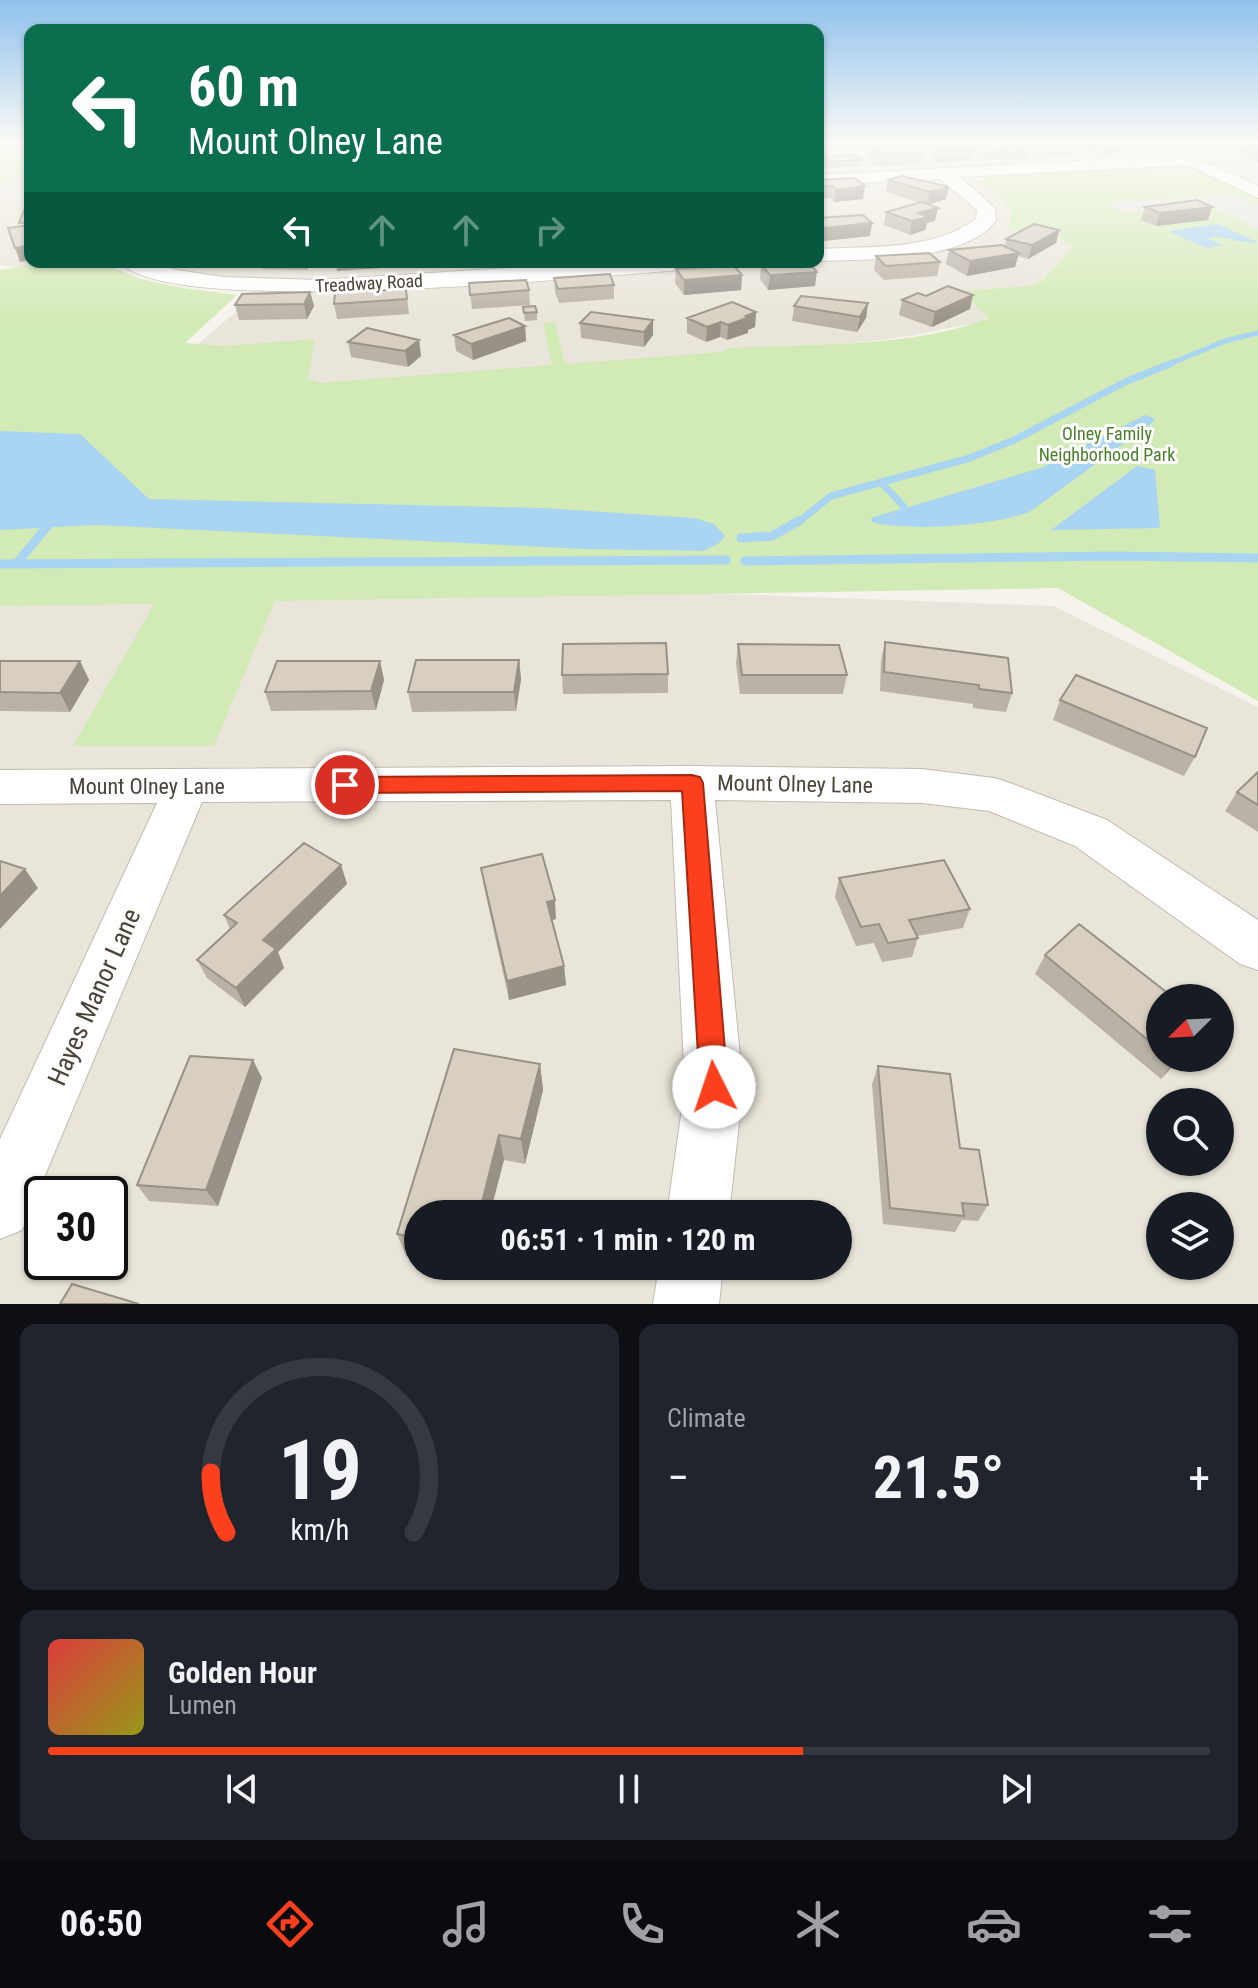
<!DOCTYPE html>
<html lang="en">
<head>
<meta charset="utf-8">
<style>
  body { margin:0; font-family:"Roboto Condensed",sans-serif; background:#20242c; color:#f1f3f6; height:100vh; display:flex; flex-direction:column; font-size:30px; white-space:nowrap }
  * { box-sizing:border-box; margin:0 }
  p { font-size:26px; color:#9ea1a6 }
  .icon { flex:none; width:44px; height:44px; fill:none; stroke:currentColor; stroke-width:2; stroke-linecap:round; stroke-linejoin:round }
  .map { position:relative; height:1304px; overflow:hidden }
  .details { display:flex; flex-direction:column; gap:20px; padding:20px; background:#0d0f14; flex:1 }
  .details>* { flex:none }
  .hud { position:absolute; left:24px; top:24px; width:800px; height:244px; border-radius:16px; box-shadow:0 2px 6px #0004; background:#0b6e4f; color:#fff; overflow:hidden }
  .needle { width:52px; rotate:246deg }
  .controls { position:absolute; left:1146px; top:984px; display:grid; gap:16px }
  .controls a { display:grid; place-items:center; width:88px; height:88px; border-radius:50%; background:#171b24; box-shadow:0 2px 6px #0004; font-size:40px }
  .speed { position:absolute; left:24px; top:1176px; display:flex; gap:16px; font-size:40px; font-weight:700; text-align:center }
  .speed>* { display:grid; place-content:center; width:104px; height:104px; border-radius:50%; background:#171b24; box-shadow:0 2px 6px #0004; line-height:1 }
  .speed .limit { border:4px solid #111; border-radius:12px; background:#fff; color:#111 }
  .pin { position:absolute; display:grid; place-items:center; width:68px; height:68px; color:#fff; margin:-34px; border:4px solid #fff; border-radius:50%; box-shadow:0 2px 8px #0007 }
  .me { position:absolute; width:88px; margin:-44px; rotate:356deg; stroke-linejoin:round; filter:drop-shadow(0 0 6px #0008) }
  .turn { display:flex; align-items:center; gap:28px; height:168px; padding:0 32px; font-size:36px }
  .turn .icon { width:104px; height:104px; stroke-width:2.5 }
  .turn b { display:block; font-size:56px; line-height:68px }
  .lanes { display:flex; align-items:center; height:76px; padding:0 32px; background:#0003; justify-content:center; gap:40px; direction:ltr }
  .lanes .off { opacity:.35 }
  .big { font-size:60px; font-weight:700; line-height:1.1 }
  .details .tile { flex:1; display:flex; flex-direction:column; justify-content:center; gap:12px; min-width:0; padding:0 28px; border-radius:16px; background:#20242c }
  .details .dial { align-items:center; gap:0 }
  .dial svg { height:208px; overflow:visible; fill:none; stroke:#363941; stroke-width:7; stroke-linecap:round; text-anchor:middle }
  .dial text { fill:#f1f3f6; stroke:none }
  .song { display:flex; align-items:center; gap:24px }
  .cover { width:96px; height:96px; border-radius:12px; background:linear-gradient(135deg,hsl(0 70% 55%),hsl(60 70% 35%)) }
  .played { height:8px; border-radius:4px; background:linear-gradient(90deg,#fc3f1d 65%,#363941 65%) }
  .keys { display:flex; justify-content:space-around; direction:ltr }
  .heat { display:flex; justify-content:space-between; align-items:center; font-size:44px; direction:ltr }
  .details .tiles { flex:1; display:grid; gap:20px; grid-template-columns:1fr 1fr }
  .tile:last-child { grid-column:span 2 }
  .trip { position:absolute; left:404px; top:1200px; width:448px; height:80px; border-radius:40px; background:#171b24; box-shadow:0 2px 6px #0004; font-weight:700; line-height:80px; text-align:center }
  .menu { display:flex; height:128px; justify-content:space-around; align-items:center; background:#090b0e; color:#9ea1a6 }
  .menu .icon { width:56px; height:56px }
  .menu .active { color:#fc3f1d }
  .menu b { font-size:36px; color:#f1f3f6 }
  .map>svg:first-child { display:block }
  .residential { fill:#eae5da; fill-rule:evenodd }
  .green { fill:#d2eab5 }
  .parking { fill:#e5e3e0 }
  .water { fill:#a9d4f2 }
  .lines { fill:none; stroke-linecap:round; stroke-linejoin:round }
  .stream-far2 { stroke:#a9d4f2; stroke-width:5 }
  .stream-far1 { stroke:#a9d4f2; stroke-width:7 }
  .stream { stroke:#a9d4f2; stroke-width:9 }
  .minor-casing { stroke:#c2bbae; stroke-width:2 }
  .minor { fill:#fff; fill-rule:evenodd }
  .wall { fill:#bab2a6 }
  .shaded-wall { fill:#979187 }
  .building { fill:#d8cfc1; stroke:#979187; stroke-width:2 }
  .route { fill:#fc3f1d; stroke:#a42913; stroke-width:2 }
  .labels { text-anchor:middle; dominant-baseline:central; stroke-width:6; stroke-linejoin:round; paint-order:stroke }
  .far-street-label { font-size:18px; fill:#4b4439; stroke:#fff }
  .far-park-label { font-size:18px; fill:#4a7f2a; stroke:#fff }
  .street-label { font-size:22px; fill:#4b4439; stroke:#fff }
  .near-street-label { font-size:26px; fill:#4b4439; stroke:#fff }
</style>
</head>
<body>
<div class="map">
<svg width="1258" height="1304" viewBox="0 0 1258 1304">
  <rect width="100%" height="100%" fill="#f6f3ec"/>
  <path class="residential" d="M818,142H1258V193L974,172L1041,226L1073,246L1017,307L975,323L909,336L696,364L374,392L175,363L265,288L130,262H818Z
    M30,166V262H58L45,266H0V187Z
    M461,584L1054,606L1258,707V1304H0V602ZM1160,998H1220V1058H1160ZM1160,1102H1220V1162H1160ZM42,1194H110V1262H42ZM1160,1206H1220V1266H1160ZM418,1214H838V1266H418Z"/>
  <path class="green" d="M0,142H30V166L0,187Z
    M1190,160L1258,193V701L1058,588L275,601L214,746H73L154,604L0,606V270L39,262H99L141,279L183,288L237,295L185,343L223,346L315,339L308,378L319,383L552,365L543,323L555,322L565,364L722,352L730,348C812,344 913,348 989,318L961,291L1030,286L1043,280L1073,246L1060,238L1008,229C1018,206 997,195 980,183L984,179L973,171Z"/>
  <path class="parking" d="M1234,195L1258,207V229L1210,206L1123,212L1106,203Z"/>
  <path class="water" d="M1218,224L1258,242C1237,245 1225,234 1207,238L1223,245L1206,248L1168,231Z
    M1145,415L1155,418L1152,423L1031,511C997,526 909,532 872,522L871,518L1041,468Z
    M0,431L80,434L149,499L543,508L694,518L714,524L725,536L718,544L703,551L585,549L96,525L0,530Z
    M1137,466L1155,470L1160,528L1051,530Z"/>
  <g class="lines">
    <path class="stream-far2" d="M1167,365L1225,341L1258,333"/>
    <path class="stream-far1" d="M882,483L905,508
      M797,523L831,496L970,458L1014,440L1125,382L1172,363"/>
    <path class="stream" d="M741,538L772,536L799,521
      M745,561L1114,556L1258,558
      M0,564L726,560
      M16,564L50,523"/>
    <defs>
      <path id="minor" d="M1169,145L1258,186V198L1187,165L960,177L995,208L996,221C962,263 867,259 818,261V249C871,246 932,251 976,219L977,210L940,179L818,185V175L1169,156L1161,150Z
        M120,262H150L177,270L223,277L319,280L608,262H716L706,268C617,274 167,321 120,262Z
        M692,766L922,769L994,778L1010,783L1107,820L1258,920V970L1240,964L1075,846L989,811L922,803L715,800L743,1087L729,1214H667L685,1087L671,800L202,802L22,1230L0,1239V1139L157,803L0,804V770Z
        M659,1266H723L719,1304H653Z"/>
    </defs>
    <use href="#minor" class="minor-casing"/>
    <use href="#minor" class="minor"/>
  </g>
  <path class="wall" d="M983,142L1028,147L1025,159H989L981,154Z
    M1030,142H1071L1074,144L1071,156L1038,157L1028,151Z
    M1084,142H1131L1129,147L1119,149L1118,153L1104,155L1082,148Z
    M1210,142H1240L1239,147L1222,148Z
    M932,146L974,150L972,161L938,163L930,157Z
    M1241,148H1258V162L1238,154Z
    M871,149L923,153L920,164L876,166L869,160Z
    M821,157L862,160L861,166L828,168L821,162Z
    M818,180L863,199L834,202L830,198L818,199Z
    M888,180L949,187L946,199L928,205L935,221L927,223L925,230L910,235L884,225L886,212L921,203L886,192Z
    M1145,207L1208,220L1156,226L1141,220Z
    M818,218L872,223L870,236L823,241L818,237Z
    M1059,230L1056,243L1028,259L1018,256L1015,267L967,276L946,264L949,250L1005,246L1006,239Z
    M876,256L940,262L937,276L884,280L874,270Z
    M260,262H313L306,270L262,269Z
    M761,265L815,286L768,290L760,279Z
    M676,269L742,275L741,290L684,295L675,283Z
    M554,278L614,285V299L559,303L555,292Z
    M469,283L529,290L530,305L472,309Z
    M406,289L409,314L337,319L334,304Z
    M310,292L314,306L307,319L239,320L235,305Z
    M926,296L970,309L932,327L899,315L902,300Z
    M868,303L866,318L857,332L792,321L794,306Z
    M523,307L537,312V320L525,321Z
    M591,312L653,335L644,347L581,338L580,323Z
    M756,312L755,327L748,330V333L727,340L720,337L706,342L687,333V318Z
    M525,326L526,341L473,360L456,351L454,335Z
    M419,340L421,356L408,367L351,357L348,342Z
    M885,642L1012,693L1006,712L973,708V704L880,691L881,661Z
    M738,644L847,675L843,694H740L736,663Z
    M519,660L521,679L516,711L412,712L408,692Z
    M0,661H80L89,680L70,712L0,711Z
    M380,661L384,680L376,710L271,711L265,692Z
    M668,674V693L563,694L562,675Z
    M1060,700L1195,757L1184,776L1053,720Z
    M1258,772V832L1225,811L1237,792Z
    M341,865L347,884L278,952L284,968L245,1007L207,978L197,960L230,929L224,915Z
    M481,868L556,919L552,920L564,966L566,985L509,1000L484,887Z
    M839,878L970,909L963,928L917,936L918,938L912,957L882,962L874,943L856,946L835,897Z
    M1045,955L1160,998V1058H1180L1161,1079L1035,974Z
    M540,1064L543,1090L525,1164L504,1160L418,1214V1259L406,1256L397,1234Z
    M878,1066L960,1148L988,1205L978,1221L962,1220L955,1232L883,1224L872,1084Z
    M262,1078L218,1206L149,1201L137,1185Z
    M455,1266H477L476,1270Z"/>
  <path class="shaded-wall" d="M1113,142H1131L1129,147L1119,149L1118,153L1104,155L1107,144Z
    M865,186L863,199L834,202L836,190Z
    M949,187L946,199L927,205L930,192Z
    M1212,207L1208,220L1156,226L1160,213Z
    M938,208L935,221L927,223L925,230L910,235L912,221L918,213Z
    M872,223L870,236L823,241L824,228Z
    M1059,230L1056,243L1028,259L1032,245Z
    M30,245V260L20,262L15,248Z
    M1019,253L1015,267L967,276L970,261Z
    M304,262H313L306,270Z
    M335,262H381L382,268L337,271Z
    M405,262H442L406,266Z
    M817,272L815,286L768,290L770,275Z
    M742,275L741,290L684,295V280Z
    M310,292L314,306L307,319L304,304Z
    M973,295L970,309L932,327L935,312Z
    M868,303L866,318L857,332L860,317Z
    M756,312L755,327L748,330V333L727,340L728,325Z
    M653,320V335L644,347V332Z
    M721,322L720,337L706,342L707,327Z
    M525,326L526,341L473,360L471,344Z
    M419,340L421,356L408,367L405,351Z
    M519,660L521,679L516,711L514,692Z
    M80,661L89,680L70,712L60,693Z
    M380,661L384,680L376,710L371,691Z
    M341,865L347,884L278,952L284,968L245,1007L236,988L263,940Z
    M25,869L38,888L0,929V896Z
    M555,900L556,919L548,921L547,902Z
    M564,966L566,985L509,1000L507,981Z
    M1177,1058H1180L1161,1079Z
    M253,1060L262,1078L218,1206L206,1190Z
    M540,1064L543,1090L525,1164L521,1139Z
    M499,1135L504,1160L490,1214H479Z"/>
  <path class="building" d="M983,142H1020L1028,147L992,148Z
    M1035,142H1071L1074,144L1041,146Z
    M964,143L974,150L941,151L932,146Z
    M913,146L923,153L878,154L871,149Z
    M1256,147L1258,148V155L1241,148Z
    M854,155L862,160L828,162L821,157Z
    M902,176L949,187L930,192L888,180Z
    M855,178L865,186L836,190L832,186L818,187V180Z
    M1197,200L1212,207L1160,213L1145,207Z
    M922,202L938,208L918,213L928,217L912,221L886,212Z
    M26,205H30V222L19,223Z
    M863,215L872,223L824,228L818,222V218Z
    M1034,224L1059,230L1032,245L1006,239Z
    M30,225V245L15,248L8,228Z
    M1002,245L1019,253L970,261L949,250Z
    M929,253L940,262L886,266L876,256Z
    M796,262H808L817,272L770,275L761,265Z
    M734,266L742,275L684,280L676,269Z
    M610,274L614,285L558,289L554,278Z
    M526,280L529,290L470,295L469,283Z
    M948,286L973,295L935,312L902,300L918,293L926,296Z
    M406,289L407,299L334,304L335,293Z
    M310,292L304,304L235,305L242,294Z
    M801,296L868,303L860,317L794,306Z
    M732,302L756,312L746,316L749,317L728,325L721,322L707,327L687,318Z
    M535,306L537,312L524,313L523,307Z
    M591,312L653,320L644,332L580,323Z
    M509,318L525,326L471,344L454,335Z
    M367,328L419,340L405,351L348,342Z
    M885,642L1008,658L1012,693L979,689V685L884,672Z
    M666,643L668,674L562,675L563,644Z
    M738,644L839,645L847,675H742Z
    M416,660H519L514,692H408Z
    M0,661H80L60,693L0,692Z
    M277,661H380L371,691L265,692Z
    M1076,675L1207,728L1195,757L1060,700Z
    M1258,772V805L1237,792Z
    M304,843L341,865L263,940L276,949L236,988L197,960L237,923L224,915Z
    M542,854L555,900L547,902L564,966L507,981L481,868Z
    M944,860L970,909L909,920L918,938L888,943L879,924L861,927L839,878Z
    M0,861L25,869L0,896Z
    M1079,924L1174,998H1160V1050L1045,955Z
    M454,1049L540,1064L521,1139L499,1135L479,1214H418V1238L397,1234Z
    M190,1056L253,1060L206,1190L137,1185Z
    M878,1066L950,1074L960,1148L979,1150L988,1205L962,1203L964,1216L890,1208Z
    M72,1284L139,1304H60Z"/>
  <linearGradient id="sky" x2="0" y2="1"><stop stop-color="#8fc1ec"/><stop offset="0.44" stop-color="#fbfaf6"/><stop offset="1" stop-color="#fbfaf6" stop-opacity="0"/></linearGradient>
  <rect width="1258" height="325" fill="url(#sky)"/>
  <path class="route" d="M692,775L700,777L703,783L728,1087L724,1097L714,1101L704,1097L700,1087L682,791L345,793L338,791L335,785L338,780L345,777Z"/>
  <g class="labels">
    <g class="far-street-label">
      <text transform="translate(369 283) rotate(-3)">Treadway Road</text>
    </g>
    <g class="far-park-label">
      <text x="1107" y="433">Olney Family<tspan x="1107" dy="21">Neighborhood Park</tspan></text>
    </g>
    <g class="street-label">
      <text transform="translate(795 784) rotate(1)">Mount Olney Lane</text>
      <text x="147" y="786">Mount Olney Lane</text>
    </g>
    <g class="near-street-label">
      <text transform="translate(94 997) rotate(-66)">Hayes Manor Lane</text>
    </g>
  </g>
</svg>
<div class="controls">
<a><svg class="needle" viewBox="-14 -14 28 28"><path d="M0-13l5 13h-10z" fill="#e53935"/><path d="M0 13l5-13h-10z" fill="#9ea1a6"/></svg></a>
<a><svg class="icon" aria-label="search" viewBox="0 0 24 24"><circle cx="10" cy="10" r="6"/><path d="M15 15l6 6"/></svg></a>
<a><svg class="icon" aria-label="layers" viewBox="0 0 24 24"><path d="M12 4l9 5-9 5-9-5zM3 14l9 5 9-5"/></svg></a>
</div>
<div class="speed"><div class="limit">30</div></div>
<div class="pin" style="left:345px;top:785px;background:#d93025"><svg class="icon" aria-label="arrive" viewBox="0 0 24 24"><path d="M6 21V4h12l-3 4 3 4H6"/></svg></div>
<svg class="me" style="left:714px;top:1087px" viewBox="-20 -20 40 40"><circle r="19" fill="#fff"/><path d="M0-13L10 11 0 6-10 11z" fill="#fc3f1d"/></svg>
<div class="trip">06:51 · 1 min · 120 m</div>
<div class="hud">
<div class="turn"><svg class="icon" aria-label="left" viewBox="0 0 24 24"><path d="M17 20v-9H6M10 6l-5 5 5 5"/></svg><div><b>60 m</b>Mount Olney Lane</div></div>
<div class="lanes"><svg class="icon" aria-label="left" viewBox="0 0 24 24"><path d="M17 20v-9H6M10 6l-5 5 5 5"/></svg><svg class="icon off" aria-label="ahead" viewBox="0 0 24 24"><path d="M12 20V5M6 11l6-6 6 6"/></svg><svg class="icon off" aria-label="ahead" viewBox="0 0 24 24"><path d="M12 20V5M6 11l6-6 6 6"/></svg><svg class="icon off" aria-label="right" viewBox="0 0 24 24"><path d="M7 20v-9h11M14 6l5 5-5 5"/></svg></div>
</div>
</div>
<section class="details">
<div class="tiles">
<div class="tile dial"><svg viewBox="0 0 100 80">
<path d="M14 69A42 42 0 1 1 86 69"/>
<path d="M14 69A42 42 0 0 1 8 46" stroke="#fc3f1d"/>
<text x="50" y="56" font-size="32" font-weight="700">19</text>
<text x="50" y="72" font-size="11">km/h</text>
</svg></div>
<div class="tile"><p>Climate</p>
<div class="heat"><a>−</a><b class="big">21.5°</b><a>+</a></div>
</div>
<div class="tile">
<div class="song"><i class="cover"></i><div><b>Golden Hour</b><p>Lumen</p></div></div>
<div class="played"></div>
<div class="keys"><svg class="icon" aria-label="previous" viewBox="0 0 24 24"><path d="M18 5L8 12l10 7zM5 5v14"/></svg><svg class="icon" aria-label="pause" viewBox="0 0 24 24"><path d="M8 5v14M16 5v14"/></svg><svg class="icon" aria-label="next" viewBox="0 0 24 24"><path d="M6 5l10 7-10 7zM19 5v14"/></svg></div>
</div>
</div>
</section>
<nav class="menu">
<b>06:50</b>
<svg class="icon active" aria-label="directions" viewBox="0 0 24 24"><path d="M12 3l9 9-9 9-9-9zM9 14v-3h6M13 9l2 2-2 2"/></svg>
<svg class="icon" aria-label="music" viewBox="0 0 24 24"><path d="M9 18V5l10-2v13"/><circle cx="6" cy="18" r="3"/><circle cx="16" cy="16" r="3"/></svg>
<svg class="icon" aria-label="phone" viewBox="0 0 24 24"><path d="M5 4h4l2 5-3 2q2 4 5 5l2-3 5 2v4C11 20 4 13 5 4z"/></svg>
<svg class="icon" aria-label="climate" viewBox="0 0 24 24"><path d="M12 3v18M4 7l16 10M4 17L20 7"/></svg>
<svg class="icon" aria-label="car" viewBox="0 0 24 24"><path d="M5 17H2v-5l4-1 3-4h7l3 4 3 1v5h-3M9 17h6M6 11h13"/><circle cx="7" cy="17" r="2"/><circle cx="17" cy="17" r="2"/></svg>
<svg class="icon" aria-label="filters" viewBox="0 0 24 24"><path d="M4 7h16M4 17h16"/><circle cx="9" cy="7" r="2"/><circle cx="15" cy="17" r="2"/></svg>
</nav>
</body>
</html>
